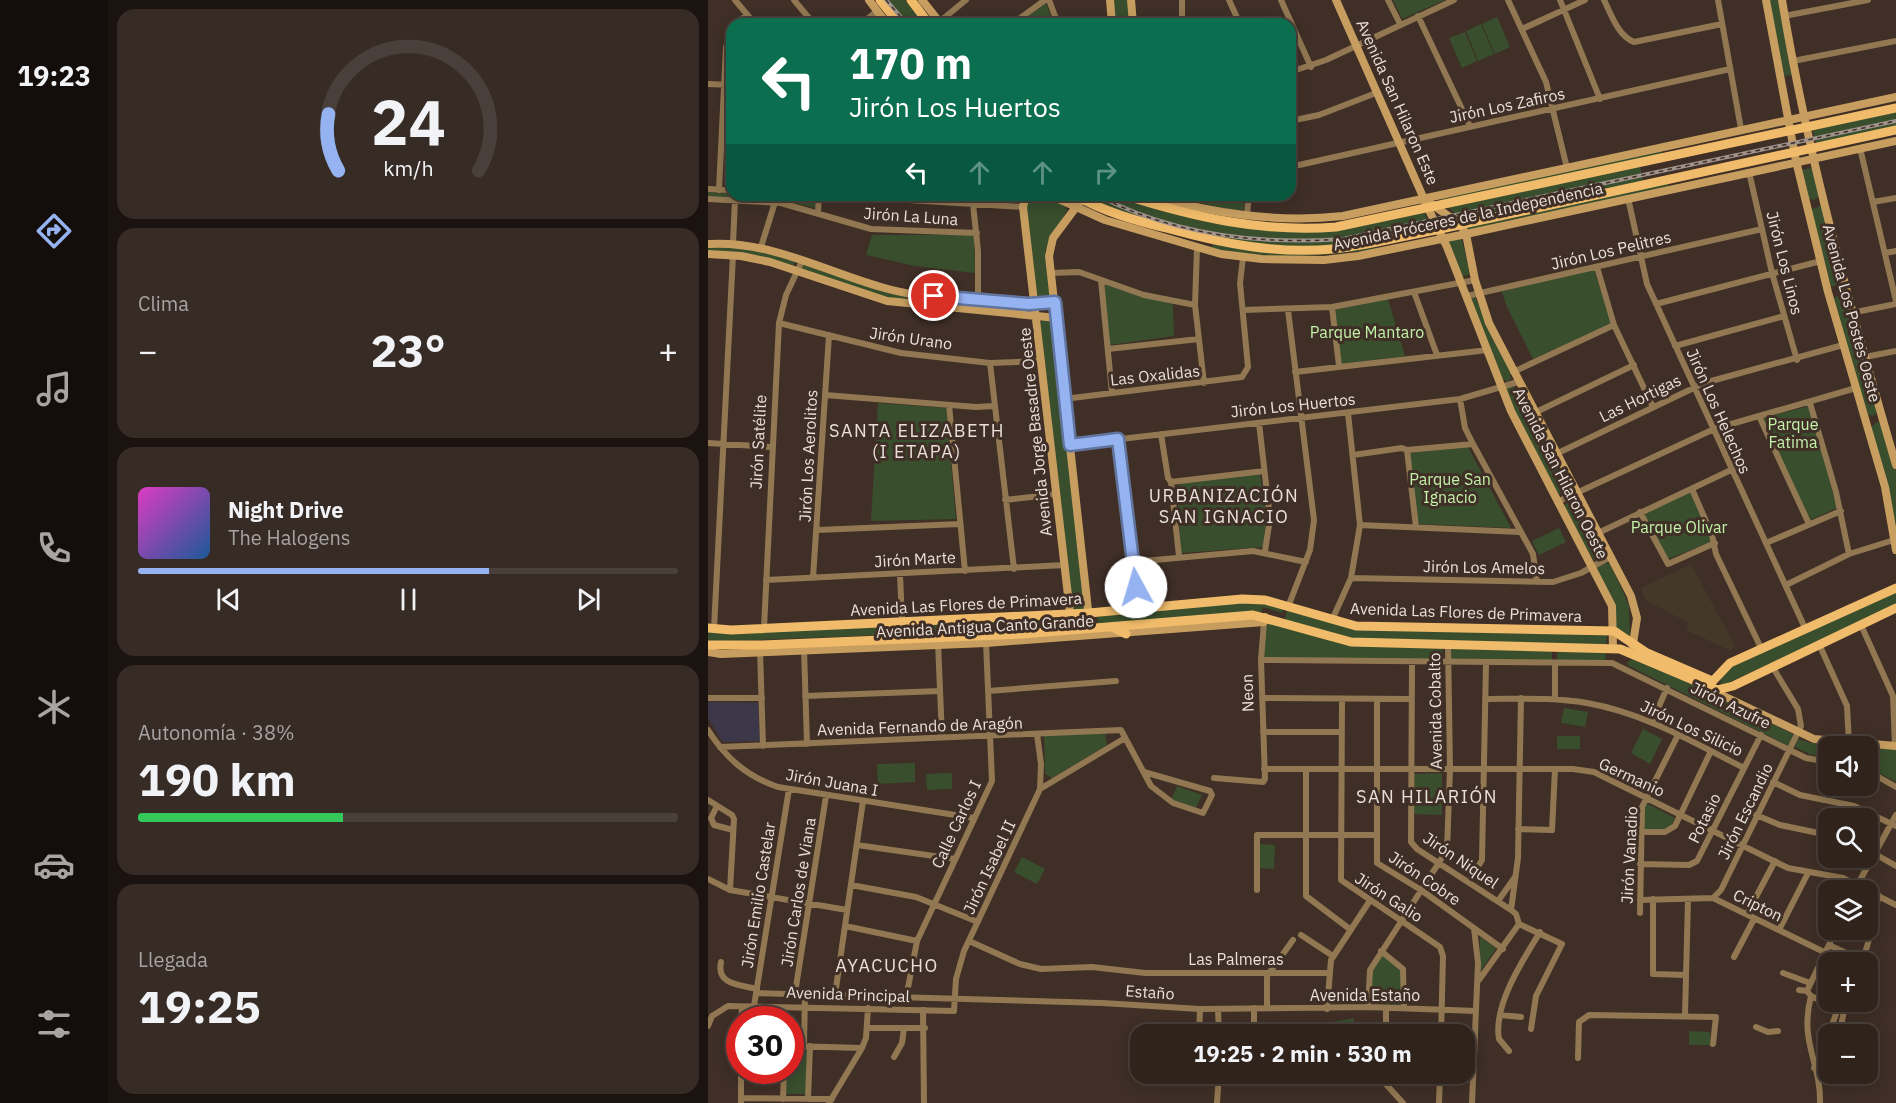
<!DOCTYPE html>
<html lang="es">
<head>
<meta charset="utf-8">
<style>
  body { margin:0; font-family:"IBM Plex Sans",sans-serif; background:#372b25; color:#f1f3f6; height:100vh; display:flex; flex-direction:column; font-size:22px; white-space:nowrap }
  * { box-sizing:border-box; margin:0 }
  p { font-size:20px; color:#a7a4a3 }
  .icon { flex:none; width:33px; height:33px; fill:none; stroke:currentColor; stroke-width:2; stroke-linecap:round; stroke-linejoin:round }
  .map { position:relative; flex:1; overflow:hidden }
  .drawer { display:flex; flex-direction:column; gap:9px; padding:9px; background:#1a130f; width:600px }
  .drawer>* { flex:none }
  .hud { position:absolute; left:18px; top:18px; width:570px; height:183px; border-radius:18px; box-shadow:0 3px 15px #0003,0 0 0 2px #4a403b; background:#0b6e4f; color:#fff; overflow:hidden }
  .controls { position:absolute; left:1110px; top:736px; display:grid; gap:12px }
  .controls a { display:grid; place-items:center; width:60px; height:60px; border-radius:12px; background:#2f231c; box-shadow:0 3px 15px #0003,0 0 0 2px #4a403b; font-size:30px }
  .speed { position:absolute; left:18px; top:1006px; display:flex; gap:12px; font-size:30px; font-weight:700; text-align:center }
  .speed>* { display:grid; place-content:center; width:78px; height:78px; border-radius:50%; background:#2f231c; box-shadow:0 3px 15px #0003,0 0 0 2px #4a403b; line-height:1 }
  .speed .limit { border:9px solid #d22; background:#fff; color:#111 }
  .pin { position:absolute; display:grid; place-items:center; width:51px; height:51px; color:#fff; margin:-26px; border:3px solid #fff; border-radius:50%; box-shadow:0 2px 6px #0007 }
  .me { position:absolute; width:66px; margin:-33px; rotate:354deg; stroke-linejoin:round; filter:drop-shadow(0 0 4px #0008) }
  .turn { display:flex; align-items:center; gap:21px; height:126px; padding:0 24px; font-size:27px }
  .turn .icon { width:78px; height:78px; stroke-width:2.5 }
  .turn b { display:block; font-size:42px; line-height:51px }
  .lanes { display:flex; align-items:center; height:57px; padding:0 24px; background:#0003; justify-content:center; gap:30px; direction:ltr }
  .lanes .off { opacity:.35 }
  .big { font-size:45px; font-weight:700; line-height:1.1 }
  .drawer .card { flex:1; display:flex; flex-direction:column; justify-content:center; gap:9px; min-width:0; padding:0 21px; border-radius:18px; background:#372b25 }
  .drawer .dial { align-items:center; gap:0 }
  .dial svg { height:156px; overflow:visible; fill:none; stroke:#4a403b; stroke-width:7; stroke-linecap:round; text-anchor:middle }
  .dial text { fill:#f1f3f6; stroke:none }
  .song { display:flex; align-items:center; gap:18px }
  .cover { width:72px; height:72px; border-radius:9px; background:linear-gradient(135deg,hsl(310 70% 55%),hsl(210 70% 35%)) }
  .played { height:6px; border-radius:3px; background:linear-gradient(90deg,#95b2f1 65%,#4a403b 65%) }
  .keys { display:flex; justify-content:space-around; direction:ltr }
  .heat { display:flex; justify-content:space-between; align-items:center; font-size:33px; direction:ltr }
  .charge { height:9px; border-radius:4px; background:linear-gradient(90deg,#34c759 38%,#4a403b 0) }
  .trip { position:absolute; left:422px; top:1024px; width:345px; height:60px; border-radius:18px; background:#2f231c; box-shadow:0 3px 15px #0003,0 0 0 2px #4a403b; font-weight:700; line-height:60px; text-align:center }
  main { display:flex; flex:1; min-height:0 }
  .tab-bar { display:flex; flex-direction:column; width:108px; justify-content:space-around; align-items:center; background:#130e0b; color:#a7a4a3 }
  .tab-bar .icon { width:42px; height:42px }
  .tab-bar .on { color:#95b2f1 }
  .tab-bar b { font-size:27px; color:#f1f3f6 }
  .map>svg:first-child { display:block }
  .commercial { fill:#3d3849 }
  .industrial { fill:#443929 }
  .green { fill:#394e2d }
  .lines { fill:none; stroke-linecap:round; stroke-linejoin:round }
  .street { stroke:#927852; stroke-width:6 }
  .secondary { stroke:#c79e60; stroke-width:8 }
  .primary { stroke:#f0bb6a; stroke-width:9 }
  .rail-casing { stroke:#a0938c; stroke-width:4 }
  .rail { stroke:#3f2f26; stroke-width:1.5; stroke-dasharray:4.5; stroke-linecap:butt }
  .route-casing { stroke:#61749d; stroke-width:15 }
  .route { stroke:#95b2f1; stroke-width:10 }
  .labels { text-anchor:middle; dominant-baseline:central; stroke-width:6; stroke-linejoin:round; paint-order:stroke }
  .street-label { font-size:16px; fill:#eae0da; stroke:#3f2f26 }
  .park-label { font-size:16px; fill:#c3f1a8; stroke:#3f2f26 }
  .neighbourhood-label { font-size:18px; letter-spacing:1.5px; fill:#eae0da; stroke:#3f2f26 }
</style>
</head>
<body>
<main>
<nav class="tab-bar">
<b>19:23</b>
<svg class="icon on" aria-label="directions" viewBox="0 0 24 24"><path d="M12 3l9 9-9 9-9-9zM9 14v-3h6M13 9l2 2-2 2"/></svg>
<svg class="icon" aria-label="music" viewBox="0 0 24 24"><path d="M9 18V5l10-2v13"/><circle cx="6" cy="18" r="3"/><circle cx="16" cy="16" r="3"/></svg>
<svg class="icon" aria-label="phone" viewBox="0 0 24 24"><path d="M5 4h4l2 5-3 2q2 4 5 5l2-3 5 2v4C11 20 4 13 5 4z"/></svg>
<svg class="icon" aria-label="climate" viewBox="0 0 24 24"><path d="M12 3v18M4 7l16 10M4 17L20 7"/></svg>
<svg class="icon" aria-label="car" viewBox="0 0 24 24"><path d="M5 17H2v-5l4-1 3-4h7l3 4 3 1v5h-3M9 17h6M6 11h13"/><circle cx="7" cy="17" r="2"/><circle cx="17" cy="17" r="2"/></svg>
<svg class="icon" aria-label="filters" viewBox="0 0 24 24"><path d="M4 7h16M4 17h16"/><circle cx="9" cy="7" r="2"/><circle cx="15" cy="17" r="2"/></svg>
</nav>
<section class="drawer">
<div class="card dial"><svg viewBox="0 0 100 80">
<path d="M14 69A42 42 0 1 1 86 69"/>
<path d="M14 69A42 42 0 0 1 9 40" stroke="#95b2f1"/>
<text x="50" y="56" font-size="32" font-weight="700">24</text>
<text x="50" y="72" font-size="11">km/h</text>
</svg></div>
<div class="card"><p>Clima</p>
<div class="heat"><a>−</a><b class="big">23°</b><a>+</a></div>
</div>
<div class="card">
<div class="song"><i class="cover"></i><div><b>Night Drive</b><p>The Halogens</p></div></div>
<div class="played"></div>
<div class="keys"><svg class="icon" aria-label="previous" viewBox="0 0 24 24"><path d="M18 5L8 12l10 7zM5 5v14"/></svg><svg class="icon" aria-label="pause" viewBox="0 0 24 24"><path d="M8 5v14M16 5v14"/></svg><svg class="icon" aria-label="next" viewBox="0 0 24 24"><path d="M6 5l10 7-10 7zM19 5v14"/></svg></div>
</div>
<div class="card"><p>Autonomía · 38%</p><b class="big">190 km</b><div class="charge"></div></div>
<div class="card"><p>Llegada</p><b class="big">19:25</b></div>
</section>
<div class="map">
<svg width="1188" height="1103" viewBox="0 0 1188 1103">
  <rect width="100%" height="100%" fill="#3f2f26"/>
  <path class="commercial" d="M0,702L50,703L52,741L15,742L0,718Z"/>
  <path class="industrial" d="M983,564L1027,646L1023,651L978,630L981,623L937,600L933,588Z"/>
  <path class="green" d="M177,0H197L216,24H195Z
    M405,0H421L423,24H407Z
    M685,0H737L694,19Z
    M1060,0H1070L1084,75L1075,76Z
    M338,3L346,24H310Z
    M789,17L802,47L787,54L774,24Z
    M773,24L786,54L770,61L758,31Z
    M757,32L769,61L754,68L741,38Z
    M1188,111V127L1108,143L1104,127Z
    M953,150L954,154L735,203L731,198Z
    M932,165L935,181L754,220L740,207Z
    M1104,168L1111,196L1106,200L1100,198L1093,170Z
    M960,182L962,188L757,231L755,227Z
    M0,192L107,198L108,208L81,202L0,197Z
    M321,195C334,195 352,196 359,210L337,251L342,295L329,296L317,211Z
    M385,195H405L493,220L632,230L716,212L723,227C691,234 658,244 624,246C550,252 450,231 383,199Z
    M471,195H537L536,210L519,209L470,198Z
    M1112,206L1114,207L1132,281L1127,286H1123L1102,210Z
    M164,235H266L267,273L207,266L158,255Z
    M753,236L762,274L754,277L738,240Z
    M505,244L551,251L673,248C613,257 563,260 503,248Z
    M0,245H25L85,260L87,263L85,266L0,252Z
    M96,264L176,290L315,305L317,311L179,299L93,270Z
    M886,269L903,324L825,359L798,305L794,291Z
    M399,284L465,303L466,336L402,345L395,288Z
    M1133,294L1136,295L1169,413L1165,416L1159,414L1125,299Z
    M767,297L802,373L803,379L799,382L794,378L762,298Z
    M680,299L697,356L633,364L627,309Z
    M335,320H345L377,609H367L364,606L332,322Z
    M803,386L806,387L860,487L859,490L849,495L815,433L798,389Z
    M170,403L238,408L248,519L163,521Z
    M1101,406L1129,508L1102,520L1054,418Z
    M1168,422L1173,423L1188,471V526L1163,428Z
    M760,447L803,528L710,524L701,453Z
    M552,474L558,515L556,547L473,553L469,487L474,483Z
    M982,491L1005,541L960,559L935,512Z
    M863,500L867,501L896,554L887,562L854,507Z
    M851,528L858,542L831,555L824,541Z
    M897,563L902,564L921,605L922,636L908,628L889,568Z
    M1188,591V605L1013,686L1012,678L1023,666Z
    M540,600L576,608L574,613L555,607L553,612L390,625L389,615Z
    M579,608L633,626L899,632L898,645L647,640L577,620Z
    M359,617L361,626L358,628L283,630L285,620Z
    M271,622L273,631L0,642V630Z
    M564,622L633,644L734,647L735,659L554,658L557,627Z
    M743,647L844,649V660H743Z
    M849,649L898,651L897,660L849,661Z
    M925,658L971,677L1085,734L1081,746L921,666L919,663Z
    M856,708L880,712L877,727L853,723Z
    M935,729L954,739L942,764L923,753Z
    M397,733L399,745L344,778L337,774L336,736Z
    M849,736H872V749H849Z
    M1090,739L1103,743L1153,747H1120V757L1104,755L1087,747Z
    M1160,747L1188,749V782L1160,767Z
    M207,763V782L170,784L169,764Z
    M244,773V789L219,790L218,774Z
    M734,773V815L704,814L703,774Z
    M469,786L494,795L487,810L463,800Z
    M938,803L967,818L962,828L931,831Z
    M552,844L567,845L566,869L551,868Z
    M314,857L337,869L329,884L306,872Z
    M772,937L788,948L772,972Z
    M674,954L693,970L694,1005L662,1004V975Z
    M646,1018L647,1035H620L619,1023Z
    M981,1031L1002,1032V1045H981Z
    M83,1046L99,1048L98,1094H78L79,1071H82Z"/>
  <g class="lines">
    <path class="street" d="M27,0L47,24
      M86,0L106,24
      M341,0L350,24
      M474,0V24
      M521,0L532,24
      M573,0L603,67
      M680,0L692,24
      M800,0L838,82L859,168
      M852,0L892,99
      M896,0C903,14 910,36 926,42L1014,24
      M1010,0L1033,129
      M710,16L762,126
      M1076,16L1160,0
      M231,22L258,0
      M29,24L39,14
      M153,24L169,11
      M304,24L337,0
      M814,29L877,0
      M1085,61L1188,41
      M582,72L618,60L746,0
      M0,84L24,85
      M582,121L611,115L668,93
      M14,142L24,143
      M1152,148L1188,301
      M582,167L1022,69
      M1041,172L1064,273L1089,360
      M0,189L24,190
      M11,190L18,47L24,32
      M119,195L315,207
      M920,198L939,284L1097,628
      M0,199L73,203L163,229L269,233
      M1165,202L1188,198
      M265,204L270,251V300
      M110,212L111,195
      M539,214L541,195
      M25,243L27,200
      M53,247L67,202
      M489,248L487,305L496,383
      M1177,253L1188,251
      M889,267L906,325L945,407
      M343,273L371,272L436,295L487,305
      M393,280L404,393
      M706,292L729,355
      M759,296L1054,229
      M948,304L1113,261
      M624,307L631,366
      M535,310L624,307L767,280
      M580,310L606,520L602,550L580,607
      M1143,313L1188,304
      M71,323L193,353L282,363L334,361
      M967,346L1076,316
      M400,349L491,339
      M1157,357L1188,351
      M282,363L306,569
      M587,372L780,350
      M805,372L906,325
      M117,395L268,407L286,406
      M356,399L534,377L540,367L532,283L535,258
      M752,399L757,428L765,444L825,554L829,582
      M1102,403L1128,492L1141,554
      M241,405L257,571
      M826,413L926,365
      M1051,416L1101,524
      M551,423L562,519L557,551
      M453,434L460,478L463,482L471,556
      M410,439L430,609
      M0,443L63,447
      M362,445L752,399L810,382
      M699,450L708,527
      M848,454L996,383L1135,345
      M645,455L694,448L699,450L765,444
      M463,482L556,471
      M984,489L1004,535L1008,554L1053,648
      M297,500L349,494
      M849,502L1006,429L1148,388
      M932,512L960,564L1007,543
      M652,525L812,532
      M109,530L252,524
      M890,533L1023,470
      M1058,543L1133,511
      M425,562L545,551L598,562
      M192,574L194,622
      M105,578L121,335
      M643,578L845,582L873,573L902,557
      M58,580L357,565
      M1078,585L1141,554L1186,540
      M624,620L643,578L652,525L640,413
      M1153,625L1185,696L1187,746
      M56,628L71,323L78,295L94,261
      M6,629L25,255
      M230,642L234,737
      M1111,644L1139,706L1141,743
      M96,649L99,744
      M52,650L55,746
      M553,660L904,663L1098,758L1120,762
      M704,663L703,842L709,849L803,910L808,914L811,924
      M280,691L408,681
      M97,696L232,691
      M0,698H54
      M554,698L703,699
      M634,699L633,880L732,947L735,956L733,1035
      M669,699V863L713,890L795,949
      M777,699C811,699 845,697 879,703C936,713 985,742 1036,768
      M847,699V663
      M944,722L959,688
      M0,730C18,758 38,776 70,787L266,818
      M555,732H633
      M12,747L413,730L443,786L465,803L495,813L504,795L502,791L436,772
      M556,769H865L886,772L1080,868L1135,878L1188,905
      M598,770V896L643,930
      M1160,771L1188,787
      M506,778L555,782L557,779L553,660L556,622
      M1065,782L1092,795L1146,806L1188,826
      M332,789L417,738
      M0,800L24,815L26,819L22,890
      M9,806L3,818L6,825L25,830
      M1048,815L1072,825L1120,835
      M810,829L844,830L847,769
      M932,832H957L967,826L1003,751
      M149,845L247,859
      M1160,850L1188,866
      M932,864L981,865L989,861L1053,735
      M0,879L22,890L139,910
      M761,882L774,860L778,664
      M143,885L208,897L270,922
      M549,890V835H668
      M1146,891L1188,815
      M1005,898L1013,890L1093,726L1090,709L1064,666
      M945,899V974L978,975
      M932,900L1005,898L1116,952
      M790,901L807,877
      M803,910L810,858L813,698
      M932,913L934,807L970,735
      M1039,914L1067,861
      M811,924L854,944L828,996L823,1029
      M137,926L209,941
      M1071,930L1100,873
      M593,935L625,956
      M261,941L312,964L333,969L384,967L437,973H620
      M1121,945L1155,961
      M673,951L695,969L696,1008
      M1026,957L1046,919
      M13,962C8,985 32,985 49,989
      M1154,963L1168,916L1170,895
      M1075,973L1102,983
      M771,980L811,924
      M1091,990L1099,991L1103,996L1135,1011
      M1099,991L1128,930
      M48,993L394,1003L492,1009L660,1007L768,1011
      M87,993L118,796
      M127,995L155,801
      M1103,996C1091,1043 1113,1062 1112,1103
      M198,998L209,941L284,781L277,619
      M46,1006L81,789
      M660,1007L662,970L739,850L742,769L740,644
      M559,1008V976L585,940
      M510,1009L511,1035
      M619,1009L623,960L661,902
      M215,1010L216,1103
      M792,1015L813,1017
      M977,1015L980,900
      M33,1020L34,1008
      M0,1026L4,1016L20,1006L246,1011L248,979L256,951L332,789L333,764L329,734
      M1048,1027L1060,1032L1070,1031
      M159,1028H217
      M491,1035L492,1009
      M546,1035V1008
      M678,1035V1008
      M1120,1035L1130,1009
      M1131,1035L1138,1002
      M82,1046L154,1048
      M96,1046L97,993
      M801,1051L791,1039C785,1005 815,960 832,932
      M186,1057L194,1043L196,1028
      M870,1058L871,1022L881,1015L1008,1017L1005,1044
      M1106,1068L1120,1067
      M678,1075L676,1082L695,1103
      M678,1077H732
      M33,1098L124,1099
      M75,1099L76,1071
      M100,1099L102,1046
      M33,1103V1071
      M121,1103L154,1048L158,1038L160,1008
      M509,1103L511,1074
      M731,1103L732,1075
      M764,1103L770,963L766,928"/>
    <path class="secondary" d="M161,0L179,24
      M214,0L233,24
      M402,0L404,24
      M423,0L425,24
      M628,0L716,199L752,224L758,234L767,280L781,323L923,596L929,618L924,650
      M1058,0L1088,161L1120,292L1177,487L1188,550
      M1074,0C1100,158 1143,311 1188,465
      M318,195L315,207L364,630
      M342,195L397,220L513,254L554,259L616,260L650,256L758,234L1188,141
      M377,195L345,238L341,256L382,628
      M444,195C504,214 572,223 635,216L1188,97
      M717,202L739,247L803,411L904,606L905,648
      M0,244C61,240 116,271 173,287C216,300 302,306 347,302
      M0,254L33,256L62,262L179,301L349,318
      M0,652L13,654L278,643L556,622L557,617
      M1003,690L1106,739L1188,746"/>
    <path class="primary" d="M172,0L191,24
      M203,0L221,24
      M367,195C396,212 429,221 462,229C516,244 568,254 625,249C660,246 694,236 728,230L1188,130
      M416,195C485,217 555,233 628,227L1188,108
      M404,627L418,634
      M0,628L23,630L381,613L534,599L557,600L648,626L906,631L939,653L1004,681
      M0,645H52L314,634L545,615L643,642L912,649L1009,690L1025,686L1188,608
      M1002,684L1022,663L1188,588"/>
    <defs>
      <path id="rail" d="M178,0L199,24
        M389,195C465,235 550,245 635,239L1188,121"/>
    </defs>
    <use href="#rail" class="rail-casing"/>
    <use href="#rail" class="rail"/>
  </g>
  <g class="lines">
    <defs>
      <path id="route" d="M226,296L321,304L347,302L362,445L410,439L428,587"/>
    </defs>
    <use href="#route" class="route-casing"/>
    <use href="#route" class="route"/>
  </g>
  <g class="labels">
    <g class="street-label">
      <text transform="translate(690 102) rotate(66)">Avenida San Hilaron Este</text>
      <text transform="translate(799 105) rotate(-12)">Jirón Los Zafiros</text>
      <text transform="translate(203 216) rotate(4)">Jirón La Luna</text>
      <text transform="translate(760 216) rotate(-12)">Avenida Próceres de la Independencia</text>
      <text transform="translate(903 250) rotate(-13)">Jirón Los Pelitres</text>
      <text transform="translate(1077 263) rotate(76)">Jirón Los Linos</text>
      <text transform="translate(1144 313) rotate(75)">Avenida Los Postes Oeste</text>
      <text transform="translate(203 338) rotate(8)">Jirón Urano</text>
      <text transform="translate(447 375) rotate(-6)">Las Oxalidas</text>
      <text transform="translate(932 398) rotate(-26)">Las Hortigas</text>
      <text transform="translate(585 405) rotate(-6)">Jirón Los Huertos</text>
      <text transform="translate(1011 411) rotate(66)">Jirón Los Helechos</text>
      <text transform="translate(327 432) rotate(-96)">Avenida Jorge Basadre Oeste</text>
      <text transform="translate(50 442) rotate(-87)">Jirón Satélite</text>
      <text transform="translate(100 456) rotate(-87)">Jirón Los Aerolitos</text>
      <text transform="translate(853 473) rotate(63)">Avenida San Hilaron Oeste</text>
      <text transform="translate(207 559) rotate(-3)">Jirón Marte</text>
      <text transform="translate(776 567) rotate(1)">Jirón Los Amelos</text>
      <text transform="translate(258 604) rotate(-3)">Avenida Las Flores de Primavera</text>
      <text transform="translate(758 612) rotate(2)">Avenida Las Flores de Primavera</text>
      <text transform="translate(277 626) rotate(-3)">Avenida Antigua Canto Grande</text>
      <text transform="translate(539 693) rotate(-92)">Neon</text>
      <text transform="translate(1023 705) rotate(26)">Jirón Azufre</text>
      <text transform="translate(727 711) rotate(-91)">Avenida Cobalto</text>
      <text transform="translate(212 726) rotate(-2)">Avenida Fernando de Aragón</text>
      <text transform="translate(984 728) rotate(25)">Jirón Los Silicio</text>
      <text transform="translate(924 777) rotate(25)">Germanio</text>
      <text transform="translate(124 782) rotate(10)">Jirón Juana I</text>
      <text transform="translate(1037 811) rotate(-64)">Jirón Escandio</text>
      <text transform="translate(996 818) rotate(-64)">Potasio</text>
      <text transform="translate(248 824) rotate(-65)">Calle Carlos I</text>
      <text transform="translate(921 855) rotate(-87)">Jirón Vanadio</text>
      <text transform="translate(753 860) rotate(34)">Jirón Niquel</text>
      <text transform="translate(281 867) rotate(-65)">Jirón Isabel II</text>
      <text transform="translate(717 878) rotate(34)">Jirón Cobre</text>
      <text transform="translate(90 892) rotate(-81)">Jirón Carlos de Viana</text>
      <text transform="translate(50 895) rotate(-81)">Jirón Emilio Castelar</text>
      <text transform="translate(681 897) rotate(33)">Jirón Galio</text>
      <text transform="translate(1050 905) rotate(26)">Cripton</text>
      <text x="528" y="959">Las Palmeras</text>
      <text transform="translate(442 992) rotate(4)">Estaño</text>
      <text transform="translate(140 994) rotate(2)">Avenida Principal</text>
      <text x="657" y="995">Avenida Estaño</text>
    </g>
    <g class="park-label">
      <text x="659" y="332">Parque Mantaro</text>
      <text x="1085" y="424">Parque<tspan x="1085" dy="18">Fatima</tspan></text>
      <text x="742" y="479">Parque San<tspan x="742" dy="18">Ignacio</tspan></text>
      <text x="971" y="527">Parque Olivar</text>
    </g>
    <g class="neighbourhood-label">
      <text x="209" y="430">SANTA ELIZABETH<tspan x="209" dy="21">(I ETAPA)</tspan></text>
      <text x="516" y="495">URBANIZACIÓN<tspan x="516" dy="21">SAN IGNACIO</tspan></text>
      <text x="719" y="796">SAN HILARIÓN</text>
      <text x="179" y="965">AYACUCHO</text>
    </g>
  </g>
</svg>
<div class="controls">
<a><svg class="icon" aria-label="sound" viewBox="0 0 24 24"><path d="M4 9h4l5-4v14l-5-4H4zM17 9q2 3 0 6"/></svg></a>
<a><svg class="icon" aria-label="search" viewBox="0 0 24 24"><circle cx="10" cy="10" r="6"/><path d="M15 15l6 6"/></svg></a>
<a><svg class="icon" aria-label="layers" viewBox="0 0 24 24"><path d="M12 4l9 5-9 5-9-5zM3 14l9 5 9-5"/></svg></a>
<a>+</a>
<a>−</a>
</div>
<div class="speed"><div class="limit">30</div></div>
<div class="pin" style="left:226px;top:296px;background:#d93025"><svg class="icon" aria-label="arrive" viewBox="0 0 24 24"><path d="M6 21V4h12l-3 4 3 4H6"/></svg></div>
<svg class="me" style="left:428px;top:587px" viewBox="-20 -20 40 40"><circle r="19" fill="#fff"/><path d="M0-13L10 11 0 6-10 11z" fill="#95b2f1"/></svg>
<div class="trip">19:25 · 2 min · 530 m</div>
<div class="hud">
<div class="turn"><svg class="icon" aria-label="left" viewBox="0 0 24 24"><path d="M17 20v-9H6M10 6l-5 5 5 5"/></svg><div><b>170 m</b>Jirón Los Huertos</div></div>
<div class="lanes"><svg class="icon" aria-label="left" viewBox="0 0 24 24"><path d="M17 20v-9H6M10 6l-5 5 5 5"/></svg><svg class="icon off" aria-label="ahead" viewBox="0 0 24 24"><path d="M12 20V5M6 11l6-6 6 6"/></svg><svg class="icon off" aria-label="ahead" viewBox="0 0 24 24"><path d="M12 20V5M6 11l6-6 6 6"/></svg><svg class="icon off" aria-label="right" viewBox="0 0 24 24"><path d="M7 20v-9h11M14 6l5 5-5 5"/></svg></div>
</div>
</div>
</main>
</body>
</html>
